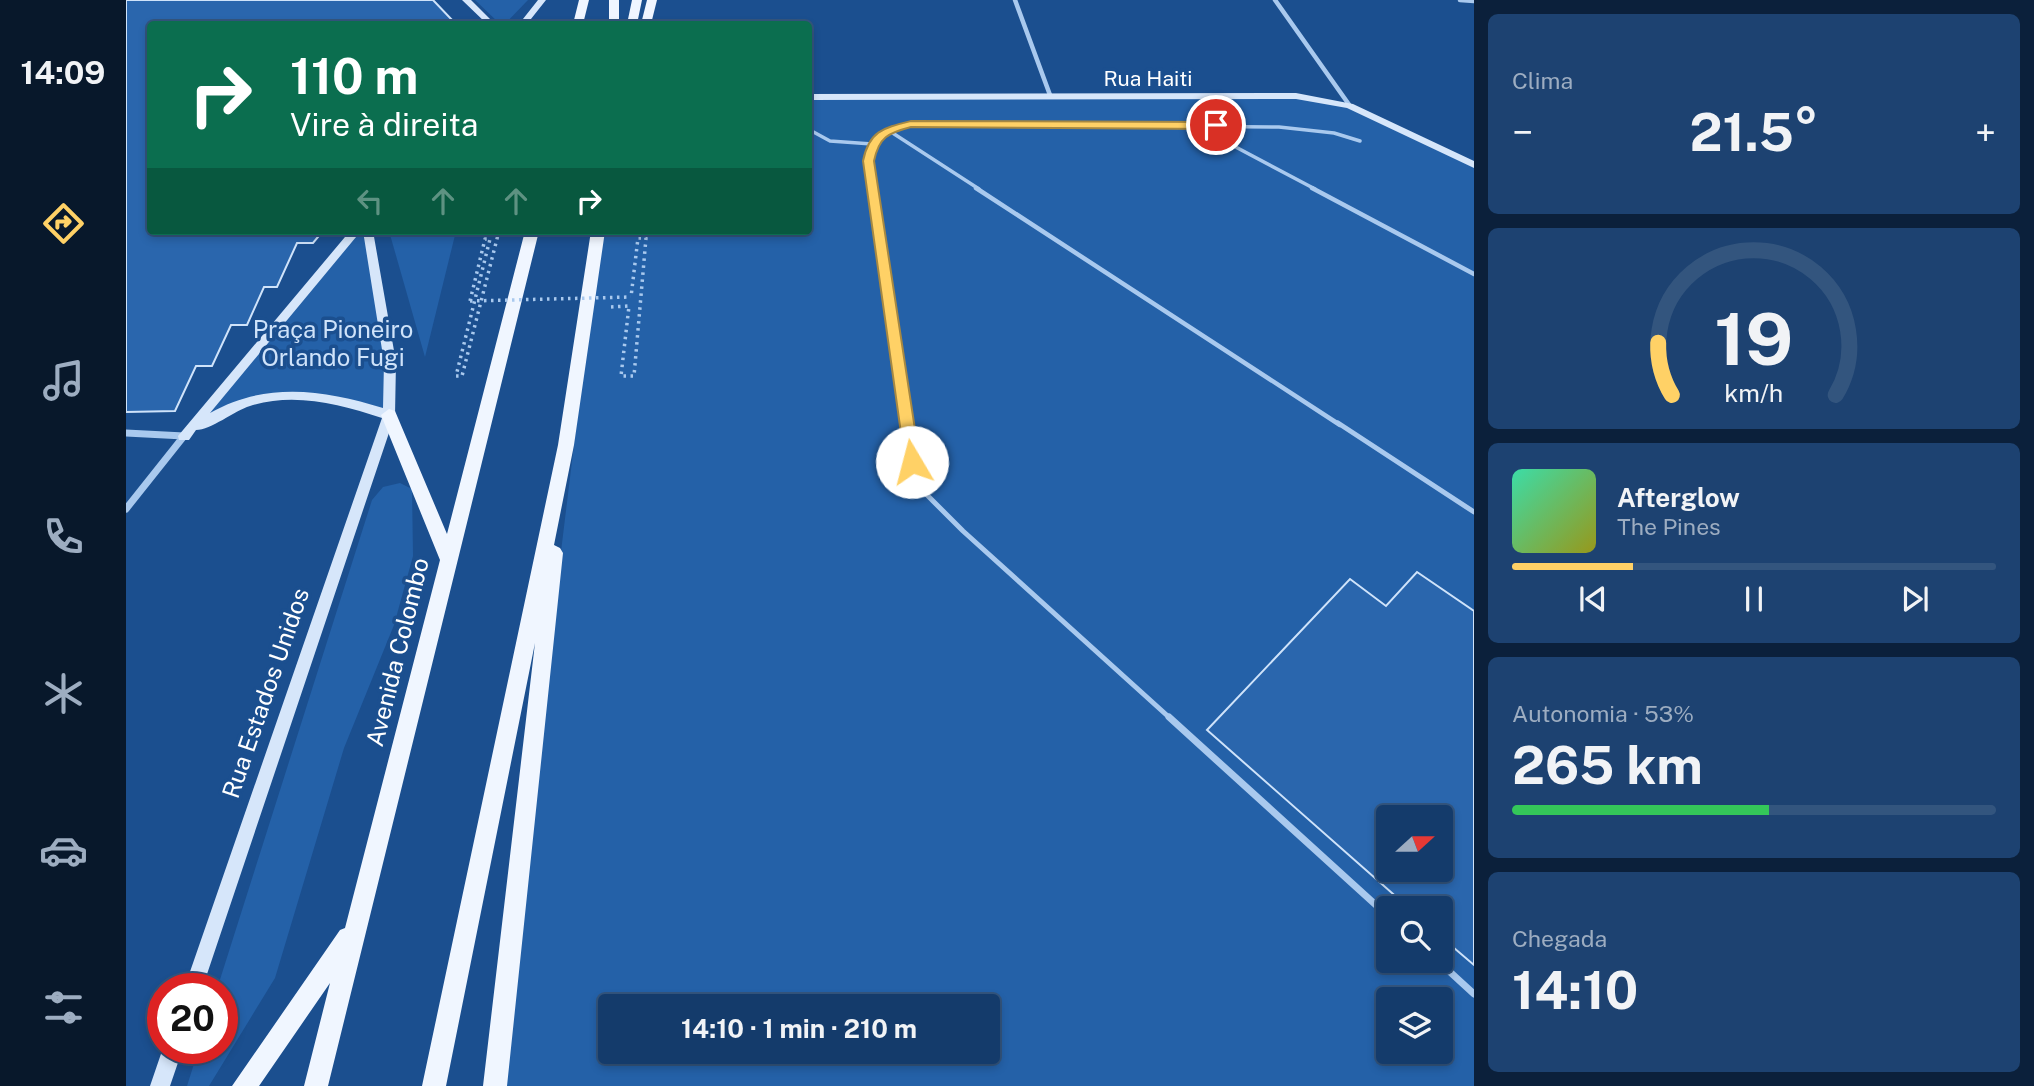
<!DOCTYPE html>
<html lang="pt">
<head>
<meta charset="utf-8">
<style>
  body { margin:0; font-family:"Public Sans",sans-serif; background:#1d4271; color:#f1f3f6; height:100vh; display:flex; flex-direction:column; font-size:26px; white-space:nowrap }
  * { box-sizing:border-box; margin:0 }
  p { font-size:23px; color:#9dadc1 }
  .icon { flex:none; width:38px; height:38px; fill:none; stroke:currentColor; stroke-width:2; stroke-linecap:round; stroke-linejoin:round }
  .map { position:relative; flex:1; overflow:hidden }
  .panel { display:flex; flex-direction:column; gap:14px; padding:14px; background:#0b203b; width:560px }
  .panel>* { flex:none }
  .banner { position:absolute; left:21px; top:21px; width:665px; height:214px; border-radius:7px; box-shadow:0 4px 10px #0003,0 0 0 2px #33557e; background:#0b6e4f; color:#fff; overflow:hidden }
  .needle { width:46px; rotate:69deg }
  .tools { position:absolute; left:1250px; top:805px; display:grid; gap:14px }
  .tools a { display:grid; place-items:center; width:77px; height:77px; border-radius:7px; background:#143b6b; box-shadow:0 4px 10px #0003,0 0 0 2px #33557e; font-size:35px }
  .speed { position:absolute; left:21px; top:973px; display:flex; gap:14px; font-size:35px; font-weight:700; text-align:center }
  .speed>* { display:grid; place-content:center; width:91px; height:91px; border-radius:50%; background:#143b6b; box-shadow:0 4px 10px #0003,0 0 0 2px #33557e; line-height:1 }
  .speed .limit { border:10px solid #d22; background:#fff; color:#111 }
  .pin { position:absolute; display:grid; place-items:center; width:60px; height:60px; color:#fff; margin:-30px; border:4px solid #fff; border-radius:50%; box-shadow:0 2px 7px #0007 }
  .me { position:absolute; width:77px; margin:-38px; rotate:352deg; stroke-linejoin:round; filter:drop-shadow(0 0 5px #0008) }
  .turn { display:flex; align-items:center; gap:24px; height:147px; padding:0 28px; font-size:32px }
  .turn .icon { width:91px; height:91px; stroke-width:2.5 }
  .turn b { display:block; font-size:49px; line-height:60px }
  .lanes { display:flex; align-items:center; height:66px; padding:0 28px; background:#0003; justify-content:center; gap:35px; direction:ltr }
  .lanes .off { opacity:.35 }
  .big { font-size:52px; font-weight:700; line-height:1.1 }
  .panel .tile { flex:1; display:flex; flex-direction:column; justify-content:center; gap:10px; min-width:0; padding:0 24px; border-radius:10px; background:#1d4271 }
  .panel .dial { align-items:center; gap:0 }
  .dial svg { height:182px; overflow:visible; fill:none; stroke:#33557e; stroke-width:7; stroke-linecap:round; text-anchor:middle }
  .dial text { fill:#f1f3f6; stroke:none }
  .song { display:flex; align-items:center; gap:21px }
  .cover { width:84px; height:84px; border-radius:10px; background:linear-gradient(135deg,hsl(160 70% 55%),hsl(60 70% 35%)) }
  .played { height:7px; border-radius:4px; background:linear-gradient(90deg,#ffd166 25%,#33557e 25%) }
  .keys { display:flex; justify-content:space-around; direction:ltr }
  .heat { display:flex; justify-content:space-between; align-items:center; font-size:38px; direction:ltr }
  .charge { height:10px; border-radius:5px; background:linear-gradient(90deg,#34c759 53%,#33557e 0) }
  .trip { position:absolute; left:472px; top:994px; width:402px; height:70px; border-radius:7px; background:#143b6b; box-shadow:0 4px 10px #0003,0 0 0 2px #33557e; font-weight:700; line-height:70px; text-align:center }
  main { display:flex; flex:1; min-height:0 }
  .tabs { display:flex; flex-direction:column; width:126px; justify-content:space-around; align-items:center; background:#08182b; color:#9dadc1 }
  .tabs .icon { width:49px; height:49px }
  .tabs .active { color:#ffd166 }
  .tabs b { font-size:32px; color:#f1f3f6 }
  .map>svg:first-child { display:block }
  .green { fill:#2461a8; fill-rule:evenodd }
  .building { fill:#2a66ad; stroke:#cfe3fa; stroke-width:2; fill-rule:evenodd }
  .lines { fill:none; stroke-linecap:round; stroke-linejoin:round }
  .path { stroke:#a9c9ee; stroke-width:3.5; stroke-dasharray:2.5 4.5; stroke-linecap:butt }
  .lane-far3 { stroke:#a9c9ee; stroke-width:3.5 }
  .lane-far2 { stroke:#a9c9ee; stroke-width:4.5 }
  .lane-far1 { stroke:#a9c9ee; stroke-width:5 }
  .lane { stroke:#a9c9ee; stroke-width:7 }
  .street-far1 { stroke:#a9c9ee; stroke-width:4.5 }
  .street { stroke:#a9c9ee; stroke-width:7 }
  .secondary { fill:#d6e6fa; fill-rule:evenodd }
  .primary { fill:#f0f6ff; fill-rule:evenodd }
  .path-bridge { stroke:#a9c9ee; stroke-width:3.5; stroke-dasharray:2.5 4.5; stroke-linecap:butt }
  .route { fill:#ffd166; stroke:#a68842; stroke-width:2 }
  .labels { text-anchor:middle; dominant-baseline:central; stroke-width:7; stroke-linejoin:round; paint-order:stroke }
  .far-street-label { font-size:21px; fill:#fff; stroke:#1b4f8f }
  .park-label { font-size:24px; fill:#cfe3fa; stroke:#1b4f8f }
  .street-label { font-size:24px; fill:#fff; stroke:#1b4f8f }
</style>
</head>
<body>
<main>
<nav class="tabs">
<b>14:09</b>
<svg class="icon active" aria-label="directions" viewBox="0 0 24 24"><path d="M12 3l9 9-9 9-9-9zM9 14v-3h6M13 9l2 2-2 2"/></svg>
<svg class="icon" aria-label="music" viewBox="0 0 24 24"><path d="M9 18V5l10-2v13"/><circle cx="6" cy="18" r="3"/><circle cx="16" cy="16" r="3"/></svg>
<svg class="icon" aria-label="phone" viewBox="0 0 24 24"><path d="M5 4h4l2 5-3 2q2 4 5 5l2-3 5 2v4C11 20 4 13 5 4z"/></svg>
<svg class="icon" aria-label="climate" viewBox="0 0 24 24"><path d="M12 3v18M4 7l16 10M4 17L20 7"/></svg>
<svg class="icon" aria-label="car" viewBox="0 0 24 24"><path d="M5 17H2v-5l4-1 3-4h7l3 4 3 1v5h-3M9 17h6M6 11h13"/><circle cx="7" cy="17" r="2"/><circle cx="17" cy="17" r="2"/></svg>
<svg class="icon" aria-label="filters" viewBox="0 0 24 24"><path d="M4 7h16M4 17h16"/><circle cx="9" cy="7" r="2"/><circle cx="15" cy="17" r="2"/></svg>
</nav>
<div class="map">
<svg width="1348" height="1086" viewBox="0 0 1348 1086">
  <rect width="100%" height="100%" fill="#1b4f8f"/>
  <path class="green" d="M349,0H402L379,24H374Z
    M1170,96L1224,106L1348,165V1086H370L474,231H682L683,97ZM1262,817H1314V870H1262ZM1262,908H1314V961H1262ZM1262,999H1314V1052H1262ZM485,1006H863V1052H485Z
    M230,231H242L264,362L263,415L185,394L115,403L58,436Z
    M263,231H330L299,357Z
    M274,483L286,489L287,556L268,625L218,748L149,978L83,1086H61L73,1048H96V989H91L246,500L257,487Z"/>
  <path class="building" d="M0,0H307L327,21L323,22L325,24H24V231H197L187,243H171L151,287H138L121,325H105L86,366H70L49,411L0,412Z
    M1291,572L1348,611V965L1314,936V908H1283L1081,730L1224,579L1260,606ZM1262,817H1314V870H1262Z"/>
  <g class="lines">
    <path class="path" d="M344,301L359,239H364L330,376H336L373,231
      M485,307L503,306L495,376H508L520,238H512L505,297"/>
    <path class="lane-far3" d="M1070,126L1189,189
      M682,129L704,141L746,144
      M762,130L853,189
      M747,189C741,150 743,135 785,124L1153,127L1208,133L1234,141"/>
    <path class="lane-far2" d="M747,188L781,425
      M850,188L1214,425
      M1186,188L1348,274"/>
    <path class="lane-far1" d="M780,423L786,462L801,495L837,531L1045,719
      M1212,423L1348,512"/>
    <path class="lane" d="M1043,717L1262,916
      M1312,961L1348,994"/>
    <path class="street-far1" d="M889,0L924,95
      M1149,0L1224,106
      M1334,0L1348,1"/>
    <path class="street" d="M0,433L58,436
      M0,509L58,436"/>
    <path class="secondary" d="M336,0H345L369,24H361Z
      M412,0H420L401,24H393Z
      M1170,93L1227,104L1348,161V168L1221,108L1170,99L682,100V94Z
      M224,231H235L84,413C140,381 199,390 257,408L258,362L237,231H247L270,362L269,415L76,989H58L256,418C213,404 168,392 124,406C108,411 85,430 70,430L63,440H53L52,436Z
      M37,1048H57L44,1086H24Z"/>
    <path class="primary" d="M453,0H463L457,24H447Z
      M483,0H493V24H483Z
      M506,0H516L511,24H501Z
      M521,0H531L525,24H515Z
      M399,231H413L202,1086H178L204,983L133,1086H106L214,930L219,928L314,560L255,415L263,409L269,411L321,534Z
      M465,231H479L448,445L428,545L434,548L437,553L381,1086H357L409,643L320,1086H296L432,445Z"/>
    <path class="path-bridge" d="M344,301L505,297"/>
  </g>
  <path class="route" d="M785,121L1090,122L1095,125L1090,129L785,127C762,133 753,137 748,161L794,462L786,468L779,462L737,161C743,131 757,128 785,121Z"/>
  <g class="labels">
    <g class="far-street-label">
      <text x="1022" y="78">Rua Haiti</text>
    </g>
    <g class="park-label">
      <text x="207" y="329">Praça Pioneiro<tspan x="207" dy="28">Orlando Fugi</tspan></text>
    </g>
    <g class="street-label">
      <text transform="translate(271 652) rotate(-76)">Avenida Colombo</text>
      <text transform="translate(139 693) rotate(-71)">Rua Estados Unidos</text>
    </g>
  </g>
</svg>
<div class="tools">
<a><svg class="needle" viewBox="-14 -14 28 28"><path d="M0-13l5 13h-10z" fill="#e53935"/><path d="M0 13l5-13h-10z" fill="#9dadc1"/></svg></a>
<a><svg class="icon" aria-label="search" viewBox="0 0 24 24"><circle cx="10" cy="10" r="6"/><path d="M15 15l6 6"/></svg></a>
<a><svg class="icon" aria-label="layers" viewBox="0 0 24 24"><path d="M12 4l9 5-9 5-9-5zM3 14l9 5 9-5"/></svg></a>
</div>
<div class="speed"><div class="limit">20</div></div>
<div class="pin" style="left:1090px;top:125px;background:#d93025"><svg class="icon" aria-label="arrive" viewBox="0 0 24 24"><path d="M6 21V4h12l-3 4 3 4H6"/></svg></div>
<svg class="me" style="left:786px;top:462px" viewBox="-20 -20 40 40"><circle r="19" fill="#fff"/><path d="M0-13L10 11 0 6-10 11z" fill="#ffd166"/></svg>
<div class="trip">14:10 · 1 min · 210 m</div>
<div class="banner">
<div class="turn"><svg class="icon" aria-label="right" viewBox="0 0 24 24"><path d="M7 20v-9h11M14 6l5 5-5 5"/></svg><div><b>110 m</b>Vire à direita</div></div>
<div class="lanes"><svg class="icon off" aria-label="left" viewBox="0 0 24 24"><path d="M17 20v-9H6M10 6l-5 5 5 5"/></svg><svg class="icon off" aria-label="ahead" viewBox="0 0 24 24"><path d="M12 20V5M6 11l6-6 6 6"/></svg><svg class="icon off" aria-label="ahead" viewBox="0 0 24 24"><path d="M12 20V5M6 11l6-6 6 6"/></svg><svg class="icon" aria-label="right" viewBox="0 0 24 24"><path d="M7 20v-9h11M14 6l5 5-5 5"/></svg></div>
</div>
</div>
<section class="panel">
<div class="tile"><p>Clima</p>
<div class="heat"><a>−</a><b class="big">21.5°</b><a>+</a></div>
</div>
<div class="tile dial"><svg viewBox="0 0 100 80">
<path d="M14 69A42 42 0 1 1 86 69"/>
<path d="M14 69A42 42 0 0 1 8 46" stroke="#ffd166"/>
<text x="50" y="56" font-size="32" font-weight="700">19</text>
<text x="50" y="72" font-size="11">km/h</text>
</svg></div>
<div class="tile">
<div class="song"><i class="cover"></i><div><b>Afterglow</b><p>The Pines</p></div></div>
<div class="played"></div>
<div class="keys"><svg class="icon" aria-label="previous" viewBox="0 0 24 24"><path d="M18 5L8 12l10 7zM5 5v14"/></svg><svg class="icon" aria-label="pause" viewBox="0 0 24 24"><path d="M8 5v14M16 5v14"/></svg><svg class="icon" aria-label="next" viewBox="0 0 24 24"><path d="M6 5l10 7-10 7zM19 5v14"/></svg></div>
</div>
<div class="tile"><p>Autonomia · 53%</p><b class="big">265 km</b><div class="charge"></div></div>
<div class="tile"><p>Chegada</p><b class="big">14:10</b></div>
</section>
</main>
</body>
</html>
